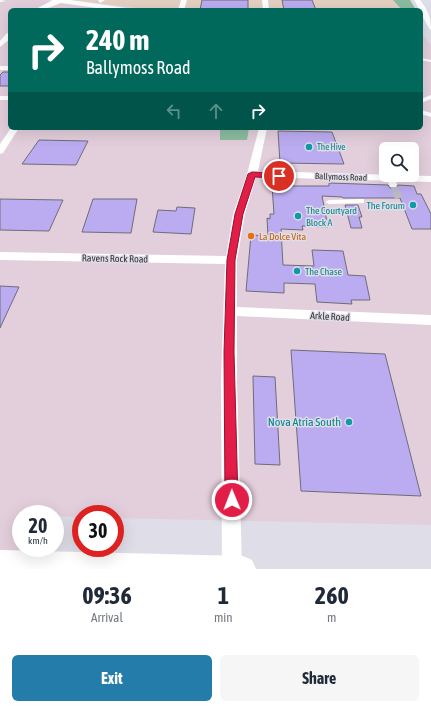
<!DOCTYPE html>
<html lang="en">
<head>
<meta charset="utf-8">
<style>
  :root { --surface:#fff; --page:#f6f6f7; --text:#1f2937; --muted:#747a83; --accent:#247cab }
  body { margin:0; font-family:"Asap Condensed",sans-serif; background:var(--page); color:var(--text); height:100vh; display:flex; flex-direction:column; font-size:15px; white-space:nowrap }
  * { box-sizing:border-box; margin:0 }
  p { font-size:13px; color:var(--muted) }
  .icon { flex:none; width:22px; height:22px; fill:none; stroke:currentColor; stroke-width:2; stroke-linecap:round; stroke-linejoin:round }
  .map { position:relative; height:569px; overflow:hidden }
  .drawer { display:flex; flex-direction:column; background:var(--surface); flex:1 }
  .drawer>* { flex:none }
  .top-card { position:absolute; left:8px; top:8px; width:415px; height:122px; border-radius:6px; box-shadow:0 4px 16px #0002; background:#00695c; color:#fff; overflow:hidden }
  .fabs { position:absolute; left:379px; top:142px; display:grid; gap:8px }
  .fabs a { display:grid; place-items:center; width:40px; height:40px; border-radius:6px; background:var(--surface); box-shadow:0 4px 16px #0002; font-size:20px }
  .speed { position:absolute; left:12px; top:505px; display:flex; gap:8px; font-size:20px; font-weight:700; text-align:center }
  .speed>* { display:grid; place-content:center; width:52px; height:52px; border-radius:50%; background:var(--surface); box-shadow:0 4px 16px #0002; line-height:1 }
  .speed small { font-size:10px; font-weight:400 }
  .speed .limit { border:6px solid #d22; background:#fff; color:#111 }
  .pin { position:absolute; display:grid; place-items:center; width:34px; height:34px; color:#fff; margin:-17px; border:2px solid #fff; border-radius:50%; box-shadow:0 1px 4px #0007 }
  .me { position:absolute; width:44px; margin:-22px; rotate:359deg; stroke-linejoin:round; filter:drop-shadow(0 0 3px #0008) }
  .turn { display:flex; align-items:center; gap:14px; height:84px; padding:0 12px; font-size:18px }
  .turn .icon { width:52px; height:52px; stroke-width:2.5 }
  .turn b { display:block; font-size:28px; line-height:34px }
  .lanes { display:flex; align-items:center; height:38px; padding:0 12px; background:#0003; justify-content:center; gap:20px; direction:ltr }
  .lanes .off { opacity:.35 }
  .eta { display:flex; justify-content:space-evenly; align-items:center; height:68px; text-align:center }
  .eta b { font-size:24px; font-weight:700; line-height:28px }
  .button { display:flex; gap:8px; margin-top:auto; padding:8px 12px }
  .button a { flex:1; height:46px; border-radius:6px; background:var(--accent); color:#fff; font-size:16px; font-weight:700; line-height:46px; text-align:center }
  .button a+a { background:var(--page); color:var(--text) }
  .map>svg:first-child { display:block }
  .commercial { fill:#e3cedc; fill-rule:evenodd }
  .industrial { fill:#e5d0c2 }
  .green { fill:#8bbca0 }
  .building { fill:#bbacf1; stroke:#6e6d76 }
  .lines { fill:none; stroke-linecap:round; stroke-linejoin:round }
  .pedestrian-tunnel-far1 { stroke:#bdbbc4; stroke-width:6; stroke-dasharray:6 3; stroke-linecap:butt }
  .pedestrian-tunnel { stroke:#bdbbc4; stroke-width:8; stroke-dasharray:8 4; stroke-linecap:butt }
  .pedestrian { fill:#fff; fill-rule:evenodd }
  .minor { fill:#fff; fill-rule:evenodd }
  .tertiary { fill:#fff; fill-rule:evenodd }
  .route { fill:#e11d48; stroke:#92132f }
  .culture-dot { fill:#0f9aa8; stroke:#dfdde7; stroke-width:1.5 }
  .food-dot { fill:#e8710a; stroke:#dfdde7; stroke-width:1.5 }
  .labels { text-anchor:middle; stroke-width:3; stroke-linejoin:round; paint-order:stroke }
  .far-culture-label { font-size:9px; fill:#0d838f; stroke:#dfdde7; text-anchor:start }
  .far-street-label { font-size:9px; fill:#343337; stroke:#dfdde7 }
  .culture-label { font-size:10px; fill:#0d838f; stroke:#dfdde7; text-anchor:start }
  .food-label { font-size:10px; fill:#c56008; stroke:#dfdde7; text-anchor:start }
  .street-label { font-size:10px; fill:#343337; stroke:#dfdde7 }
  .near-culture-label { font-size:12px; fill:#0d838f; stroke:#dfdde7; text-anchor:end }
</style>
</head>
<body>
<div class="map">
<svg width="431" height="569" viewBox="0 0 431 569">
  <rect width="100%" height="100%" fill="#dfdde7"/>
  <!-- commercial -->
  <path class="commercial" d="M 0,0 L 44,0 L 108,10 L 10,10 L 10,128 L 421,128 L 421,35 L 424,36 L 431,45 L 431,525 L 115,518 L 115,514 L 81,514 L 81,517 L 59,516 L 55,531 L 55,514 L 21,514 L 21,548 L 51,548 L 46,569 L 0,569 ZM 386,149 L 412,149 L 412,175 L 386,175 Z"/>
  <!-- industrial -->
  <path class="industrial" d="M 73,0 L 393,0 L 402,10 L 153,10 Z"/>
  <!-- green -->
  <g class="green">
    <path d="M 393,0 L 410,0 L 416,10 L 402,10 Z"/>
    <path d="M 214,128 L 249,128 L 247,140 L 220,140 L 220,129 Z"/>
  </g>
  <!-- building -->
  <g class="building">
    <path d="M 202,0 L 248,0 L 248,10 L 200,10 Z"/>
    <path d="M 282,0 L 312,0 L 316,10 L 284,10 Z"/>
    <path d="M 3,72 L 10,72 L 10,86 L 0,86 L 0,75 Z"/>
    <path d="M 278,131 L 332,132 L 344,164 L 280,163 Z"/>
    <path d="M 39,140 L 88,141 L 76,165 L 22,164 Z"/>
    <path d="M 329,183 L 388,185 L 390,188 L 396,188 L 398,185 L 414,186 L 417,194 L 421,194 L 431,214 L 431,229 L 412,229 L 400,198 L 343,198 L 342,197 L 322,196 L 328,227 L 302,226 L 303,230 L 281,229 L 283,265 L 314,266 L 312,250 L 343,251 L 348,275 L 365,276 L 370,300 L 351,300 L 352,304 L 317,302 L 315,284 L 284,283 L 284,293 L 246,291 L 251,235 L 268,236 L 267,218 L 270,219 L 270,214 L 274,214 L 272,186 L 329,186 Z"/>
    <path d="M 0,199 L 63,200 L 49,231 L 0,230 Z"/>
    <path d="M 93,199 L 137,199 L 131,233 L 82,232 Z"/>
    <path d="M 345,205 L 358,205 L 362,217 L 359,217 L 362,228 L 351,228 Z"/>
    <path d="M 177,207 L 195,208 L 191,234 L 153,232 L 158,210 L 176,211 Z"/>
    <path d="M 0,286 L 19,287 L 0,328 Z"/>
    <path d="M 291,350 L 385,354 L 421,496 L 301,491 Z"/>
    <path d="M 253,376 L 275,377 L 280,465 L 255,464 Z"/>
  </g>
  <g class="lines">
    <!-- pedestrian-tunnel-far1 -->
    <path class="pedestrian-tunnel-far1" d="M 393,185 L 396,192"/>
    <!-- pedestrian-tunnel -->
    <path class="pedestrian-tunnel" d="M 396,191 L 399,198"/>
    <!-- pedestrian -->
    <g class="pedestrian">
      <path d="M 0,0 L 6,1 L 0,2 Z"/>
      <path d="M 421,58 L 431,60 L 431,62 L 421,60 Z"/>
      <path d="M 431,95 L 431,99 L 421,103 L 421,99 Z"/>
      <path d="M 421,110 L 431,113 L 431,117 L 421,114 Z"/>
      <path d="M 391,177 L 395,179 L 397,185 L 396,187 L 390,187 L 387,179 Z"/>
      <path d="M 361,199 L 364,199 L 364,203 L 329,204 L 325,202 L 329,200 Z"/>
    </g>
    <!-- minor -->
    <g class="minor">
      <path d="M 98,0 L 105,0 L 100,3 Z"/>
      <path d="M 181,0 L 187,0 L 184,10 L 178,10 Z"/>
      <path d="M 262,0 L 268,0 L 269,10 L 263,10 Z"/>
      <rect x="0" y="66" width="10" height="4"/>
      <rect x="0" y="96" width="10" height="4"/>
      <path d="M 11,128 L 19,128 L 3,153 L 0,154 L 0,144 Z"/>
      <path d="M 259,128 L 267,128 L 258,171 L 431,176 L 431,182 L 256,177 L 245,214 L 237,260 L 237,307 L 431,315 L 431,325 L 237,316 L 237,381 L 242,569 L 222,569 L 221,381 L 225,264 L 0,260 L 0,252 L 226,256 L 233,214 L 247,174 Z"/>
    </g>
    <!-- tertiary -->
    <g class="tertiary">
      <path d="M 53,0 L 70,0 L 126,8 L 129,10 L 112,10 L 61,3 L 43,10 L 34,10 Z"/>
      <path d="M 414,0 L 420,0 C 428,10 431,17 431,30 C 428,29 418,6 414,0 Z"/>
      <path d="M 7,33 L 10,33 L 10,39 L 0,47 L 0,41 Z"/>
      <path d="M 0,550 L 243,556 L 252,560 L 256,569 L 0,569 Z"/>
    </g>
  </g>
  <!-- route -->
  <path class="route" d="M 252,172 L 279,173 L 282,176 L 279,178 L 255,177 L 243,214 L 235,260 L 234,352 L 238,500 L 236,504 L 232,506 L 227,504 L 225,500 L 224,352 L 227,260 L 235,214 L 248,174 Z"/>
  <!-- markers -->
  <g class="culture-dot">
    <circle cx="309" cy="147" r="4"/>
    <circle cx="413" cy="205" r="4"/>
    <circle cx="298" cy="216" r="4"/>
    <circle cx="297" cy="271" r="4"/>
    <circle cx="349" cy="422" r="4"/>
  </g>
  <circle class="food-dot" cx="251" cy="236" r="4"/>
  <g class="labels">
    <!-- far-culture labels -->
    <g class="far-culture-label">
      <text x="317" y="150">The Hive</text>
    </g>
    <!-- far-street labels -->
    <g class="far-street-label">
      <text transform="translate(341 177) rotate(2)" y="3">Ballymoss Road</text>
    </g>
    <!-- culture labels -->
    <g class="culture-label">
      <text x="405" y="209" text-anchor="end">The Forum</text>
      <text x="306" y="214">The Courtyard<tspan x="306" dy="12">Block A</tspan></text>
      <text x="305" y="275">The Chase</text>
    </g>
    <!-- food labels -->
    <g class="food-label">
      <text x="259" y="240">La Dolce Vita</text>
    </g>
    <!-- street labels -->
    <g class="street-label">
      <text transform="translate(115 258) rotate(1)" y="4">Ravens Rock Road</text>
      <text transform="translate(330 316) rotate(3)" y="4">Arkle Road</text>
    </g>
    <!-- near-culture labels -->
    <g class="near-culture-label">
      <text x="341" y="426">Nova Atria South</text>
    </g>
  </g>
</svg>
<div class="fabs">
<a><svg class="icon" aria-label="search" viewBox="0 0 24 24"><circle cx="10" cy="10" r="6"/><path d="M15 15l6 6"/></svg></a>
</div>
<div class="speed"><div>20<small>km/h</small></div><div class="limit">30</div></div>
<div class="pin" style="left:279px;top:176px;background:#d93025"><svg class="icon" aria-label="arrive" viewBox="0 0 24 24"><path d="M6 21V4h12l-3 4 3 4H6"/></svg></div>
<svg class="me" style="left:232px;top:500px" viewBox="-20 -20 40 40"><circle r="17" fill="#e11d48" stroke="#fff" stroke-width="3"/><path d="M0-11L8 9 0 5-8 9z" fill="#fff"/></svg>
<div class="top-card">
<div class="turn"><svg class="icon" aria-label="right" viewBox="0 0 24 24"><path d="M7 20v-9h11M14 6l5 5-5 5"/></svg><div><b>240 m</b>Ballymoss Road</div></div>
<div class="lanes"><svg class="icon off" aria-label="left" viewBox="0 0 24 24"><path d="M17 20v-9H6M10 6l-5 5 5 5"/></svg><svg class="icon off" aria-label="ahead" viewBox="0 0 24 24"><path d="M12 20V5M6 11l6-6 6 6"/></svg><svg class="icon" aria-label="right" viewBox="0 0 24 24"><path d="M7 20v-9h11M14 6l5 5-5 5"/></svg></div>
</div>
</div>
<section class="drawer">
<div class="eta">
<div><b>09:36</b><p>Arrival</p></div>
<div><b>1</b><p>min</p></div>
<div><b>260</b><p>m</p></div>
</div>
<div class="button"><a>Exit</a><a>Share</a></div>
</section>
</body>
</html>
